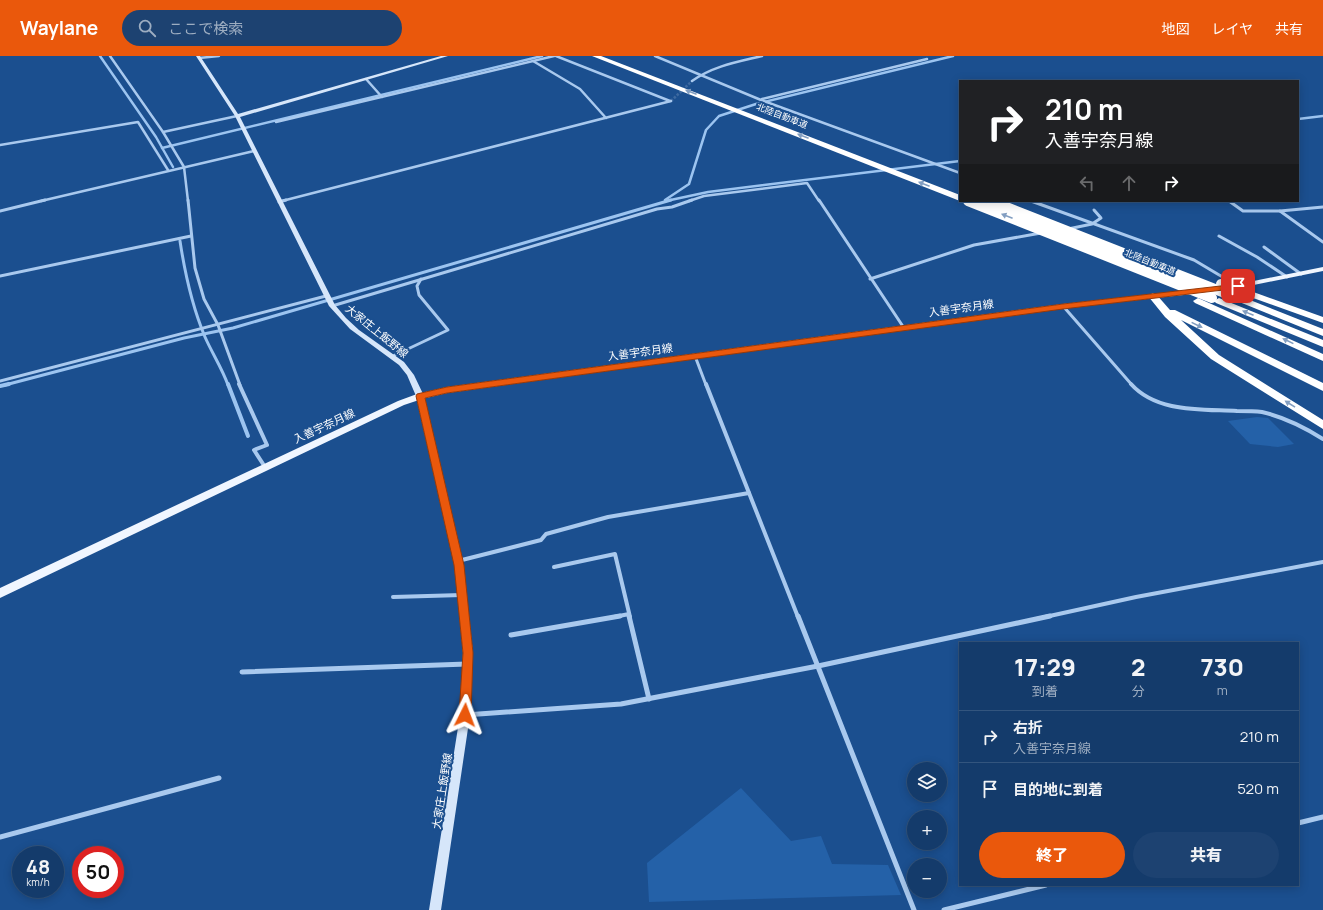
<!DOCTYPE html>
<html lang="ja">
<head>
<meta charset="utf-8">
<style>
  :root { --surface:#143b6b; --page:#1d4271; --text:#f1f3f6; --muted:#9dadc1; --line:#33557e; --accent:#ea580c }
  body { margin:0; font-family:Manrope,"Noto Sans JP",sans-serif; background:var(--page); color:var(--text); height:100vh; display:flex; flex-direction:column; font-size:15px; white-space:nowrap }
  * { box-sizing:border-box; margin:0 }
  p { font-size:13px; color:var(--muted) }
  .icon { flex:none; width:22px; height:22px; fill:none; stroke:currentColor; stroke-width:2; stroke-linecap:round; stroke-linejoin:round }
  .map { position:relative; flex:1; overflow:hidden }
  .side { position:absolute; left:959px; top:586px; width:340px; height:244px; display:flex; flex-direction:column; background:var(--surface); border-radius:0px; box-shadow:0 2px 10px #0003,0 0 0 1px var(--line) }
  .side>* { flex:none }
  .guide { position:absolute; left:959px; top:24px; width:340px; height:122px; border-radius:0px; box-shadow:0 2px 10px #0003,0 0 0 1px var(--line); background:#202124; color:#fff; overflow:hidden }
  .controls { position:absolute; left:907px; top:706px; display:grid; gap:8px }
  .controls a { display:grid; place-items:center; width:40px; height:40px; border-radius:50%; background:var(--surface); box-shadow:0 2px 10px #0003,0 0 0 1px var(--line); font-size:20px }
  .speed { position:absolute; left:12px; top:790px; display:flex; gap:8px; font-size:20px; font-weight:700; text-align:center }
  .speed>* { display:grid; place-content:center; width:52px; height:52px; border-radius:50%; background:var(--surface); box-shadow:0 2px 10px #0003,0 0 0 1px var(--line); line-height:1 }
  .speed small { font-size:10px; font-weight:400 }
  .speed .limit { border:6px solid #d22; background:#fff; color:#111 }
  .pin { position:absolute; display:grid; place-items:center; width:34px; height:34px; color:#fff; margin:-17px; border-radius:8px; box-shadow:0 2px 6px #0006 }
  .me { position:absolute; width:44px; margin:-22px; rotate:3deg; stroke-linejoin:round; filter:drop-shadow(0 0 3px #0008) }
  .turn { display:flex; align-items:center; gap:14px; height:84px; padding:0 20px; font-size:18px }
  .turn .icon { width:52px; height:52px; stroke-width:2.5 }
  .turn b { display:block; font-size:28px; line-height:34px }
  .lanes { display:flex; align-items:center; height:38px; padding:0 20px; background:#0003; justify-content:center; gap:20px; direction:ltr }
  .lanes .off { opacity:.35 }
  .eta { display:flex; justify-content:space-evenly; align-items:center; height:68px; text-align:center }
  .eta b { font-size:24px; font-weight:800; line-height:28px }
  .button { display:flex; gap:8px; margin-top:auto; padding:8px 20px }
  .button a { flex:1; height:46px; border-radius:24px; background:var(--accent); color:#fff; font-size:16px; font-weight:800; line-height:46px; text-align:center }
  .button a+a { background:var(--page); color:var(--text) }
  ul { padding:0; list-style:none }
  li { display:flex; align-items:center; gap:12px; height:52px; padding:0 20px; border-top:1px solid var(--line) }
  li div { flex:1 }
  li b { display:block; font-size:15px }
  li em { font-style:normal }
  header { display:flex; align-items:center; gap:24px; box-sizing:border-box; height:56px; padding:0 20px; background:var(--accent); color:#fff }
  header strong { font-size:19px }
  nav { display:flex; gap:22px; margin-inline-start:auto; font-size:14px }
  .search { width:280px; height:36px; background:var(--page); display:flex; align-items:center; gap:10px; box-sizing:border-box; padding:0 14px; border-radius:22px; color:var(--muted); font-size:15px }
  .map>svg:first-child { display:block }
  .green { fill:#2461a8 }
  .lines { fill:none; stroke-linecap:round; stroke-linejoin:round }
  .stream-far2 { stroke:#9cc4f0; stroke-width:2.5 }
  .stream-far1 { stroke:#9cc4f0; stroke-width:3 }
  .stream { stroke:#9cc4f0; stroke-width:4 }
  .street-tunnel { stroke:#3d69a0; stroke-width:2.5; stroke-dasharray:2.5 1.5; stroke-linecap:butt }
  .street-far3 { stroke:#a9c9ee; stroke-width:2.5 }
  .street-far2 { stroke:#a9c9ee; stroke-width:3 }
  .street-far1 { stroke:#a9c9ee; stroke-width:4 }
  .street { stroke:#a9c9ee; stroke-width:5 }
  .secondary { fill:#d6e6fa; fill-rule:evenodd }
  .primary { fill:#f0f6ff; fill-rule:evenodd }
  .highway { fill:#fff; fill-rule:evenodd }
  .highway-bridge { stroke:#fff; stroke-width:10 }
  .oneway { fill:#829ec1 }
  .route { fill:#ea580c; stroke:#983908 }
  .labels { text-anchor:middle; stroke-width:4; stroke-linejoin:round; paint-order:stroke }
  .far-street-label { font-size:9px; fill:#fff; stroke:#1b4f8f }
  .street-label { font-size:11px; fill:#fff; stroke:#1b4f8f }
</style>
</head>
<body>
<header>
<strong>Waylane</strong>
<div class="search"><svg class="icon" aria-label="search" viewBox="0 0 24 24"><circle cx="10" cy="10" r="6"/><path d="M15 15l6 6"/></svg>ここで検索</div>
<nav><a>地図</a><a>レイヤ</a><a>共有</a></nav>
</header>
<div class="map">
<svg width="1323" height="854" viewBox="0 0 1323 854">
  <rect width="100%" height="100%" fill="#1b4f8f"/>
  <!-- green -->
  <g class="green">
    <path d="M 1257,361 L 1268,362 L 1294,388 L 1278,391 L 1250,388 L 1228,365 Z"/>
    <path d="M 741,732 L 791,785 L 821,780 L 832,808 L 888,809 L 901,839 L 649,846 L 647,807 Z"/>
  </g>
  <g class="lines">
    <!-- stream-far2 -->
    <g class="stream-far2">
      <path d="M 100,0 L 156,81 L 173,111"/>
      <path d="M 1298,63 L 1323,60"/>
      <path d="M 162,92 L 542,0"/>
      <path d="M 665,144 L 689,128 L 706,74 L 719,60 L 756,48 L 953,0"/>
      <path d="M 666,145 L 708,136 L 960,105"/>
    </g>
    <!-- stream-far1 -->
    <g class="stream-far1">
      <path d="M 180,185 C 185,218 192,250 205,281 C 212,297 222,312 228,329"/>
      <path d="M 5,329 L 184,282 L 233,272 L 671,144"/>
    </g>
    <!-- stream -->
    <g class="stream">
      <path d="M 228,328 L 248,380"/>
      <path d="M 0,330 L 9,328"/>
    </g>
    <!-- street-tunnel -->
    <path class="street-tunnel" d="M 671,45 L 692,25"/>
    <!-- street-far3 -->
    <g class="street-far3">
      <path d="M 110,0 L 163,76"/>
      <path d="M 556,0 L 670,45"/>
      <path d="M 655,0 L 761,44 L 960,117"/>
      <path d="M 199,2 L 219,0"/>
      <path d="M 533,5 L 580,33 L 606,62"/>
      <path d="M 366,23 L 382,41"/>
      <path d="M 692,25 C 713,10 737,6 762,0"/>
      <path d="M 762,43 L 927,3"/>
      <path d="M 276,66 L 554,0"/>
      <path d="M 0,89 L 138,66 L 168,114"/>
      <path d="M 41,145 L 254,95"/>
      <path d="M 188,145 L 184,111 L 163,76 L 237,60"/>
      <path d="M 282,145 L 671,45"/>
      <path d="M 689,145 L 704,140 L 807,127 L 819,145"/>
    </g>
    <!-- street-far2 -->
    <g class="street-far2">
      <path d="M 188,144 L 195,212 L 204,243 L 218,269 L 240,329"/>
      <path d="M 819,144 L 904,272"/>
      <path d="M 1031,145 L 1194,204 L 1236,229"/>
      <path d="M 1229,145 L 1243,155 L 1280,155"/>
      <path d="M 279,146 L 286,144"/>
      <path d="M 1323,151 L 1280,155 L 1323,186"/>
      <path d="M 0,155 L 45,144"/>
      <path d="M 1068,173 L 1092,168 L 1101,162 L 1094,154"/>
      <path d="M 1219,180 L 1257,201 L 1287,221"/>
      <path d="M 1264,191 L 1301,218"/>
      <path d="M 0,220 L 191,180"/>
      <path d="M 870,223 L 974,189 L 1041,177"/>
      <path d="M 332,250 L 657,153 L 672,151 L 692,144"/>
      <path d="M 1063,250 L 1132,329"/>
      <path d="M 393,300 L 448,274 L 419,239 L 417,230 L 421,223"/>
      <path d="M 695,300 L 706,329"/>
      <path d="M 0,325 L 326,240"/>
    </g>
    <!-- street-far1 -->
    <g class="street-far1">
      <path d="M 239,328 L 267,389 L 254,394 L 265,411"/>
      <path d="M 706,328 L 798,561"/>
      <path d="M 1131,328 C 1157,357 1202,353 1237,355 C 1245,355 1254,355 1262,356 C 1284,361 1304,371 1323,383"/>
      <path d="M 458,505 L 541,484 L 546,478 L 608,461 L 749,437"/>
      <path d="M 554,511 L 615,498 L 630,561"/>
      <path d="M 393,541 L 462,539"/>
      <path d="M 614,561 L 629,558"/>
      <path d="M 1045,561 L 1136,541 L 1323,506"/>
    </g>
    <!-- street -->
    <g class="street">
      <path d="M 629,560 L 649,643"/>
      <path d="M 798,560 L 914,854"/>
      <path d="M 511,579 L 620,560"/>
      <path d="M 242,616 L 467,608"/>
      <path d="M 465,659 L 621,648 L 818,610 L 1050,560"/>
      <path d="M 1298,767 L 1323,761"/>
      <path d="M 0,781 L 219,722"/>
      <path d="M 944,854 L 1046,829"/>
    </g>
    <!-- secondary -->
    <path class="secondary" d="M 196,0 L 200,0 L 238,58 L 441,0 L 448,0 L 240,61 L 335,249 L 346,262 L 359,274 L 404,306 L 414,319 L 424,340 L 463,509 L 473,597 L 470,659 L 441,854 L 429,854 L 460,659 L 463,597 L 455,509 L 416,340 L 407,319 L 399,309 L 350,273 L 329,250 L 235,60 Z"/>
    <!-- primary -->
    <g class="primary">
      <path d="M 1323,211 L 1323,215 L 1229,234 L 1225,232 L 1229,230 Z"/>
      <path d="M 1199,233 L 1202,233 L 1202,237 L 1063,252 L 447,337 L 422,343 L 404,349 L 0,542 L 0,532 L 398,345 L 417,338 L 447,331 L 1063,248 Z"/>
    </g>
    <!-- highway -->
    <g class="highway">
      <path d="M 592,0 L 601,0 L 960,139 L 960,145 Z"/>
      <path d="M 1245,233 L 1323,261 L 1323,267 L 1242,238 L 1240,236 L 1242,234 Z"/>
      <path d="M 1230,236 L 1323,273 L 1323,280 L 1227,241 L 1225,239 Z"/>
      <path d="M 1153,237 L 1156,238 L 1170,254 L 1175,254 L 1323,327 L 1323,335 L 1181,264 L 1219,299 L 1323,364 L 1323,373 L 1211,303 L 1165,261 L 1148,240 Z"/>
      <path d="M 1198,242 L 1323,298 L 1323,305 L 1195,247 L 1193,245 Z"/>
      <path d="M 1219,242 L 1323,284 L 1323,291 L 1216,247 L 1214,245 Z"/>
    </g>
    <!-- highway-bridge -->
    <g class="highway-bridge">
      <path d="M 968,145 L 1212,242"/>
      <path d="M 991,145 L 1230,239"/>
      <path d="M 1221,228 L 1245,236"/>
    </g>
  </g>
  <!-- one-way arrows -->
  <defs><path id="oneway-solid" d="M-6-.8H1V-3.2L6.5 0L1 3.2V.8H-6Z"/></defs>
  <g class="oneway">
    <use href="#oneway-solid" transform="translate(691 36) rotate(-159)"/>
    <use href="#oneway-solid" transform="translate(803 80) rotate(-159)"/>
    <use href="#oneway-solid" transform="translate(924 128) rotate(-159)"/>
    <use href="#oneway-solid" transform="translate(1007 160) rotate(-159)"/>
    <use href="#oneway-solid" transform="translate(1248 257) rotate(-158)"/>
    <use href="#oneway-solid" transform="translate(1197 269) rotate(26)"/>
    <use href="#oneway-solid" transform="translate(1288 285) rotate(-154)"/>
    <use href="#oneway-solid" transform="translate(1290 348) rotate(-148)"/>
  </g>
  <!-- route -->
  <path class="route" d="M 1238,228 L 1242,230 L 1240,232 L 1063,253 L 447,337 L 425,342 L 464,509 L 473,597 L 471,659 L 469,663 L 465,665 L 461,663 L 459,659 L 463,597 L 454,509 L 416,340 L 417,338 L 447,331 L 1063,248 Z"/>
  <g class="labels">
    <!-- far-street labels -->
    <g class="far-street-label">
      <text transform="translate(782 60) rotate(21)" y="3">北陸自動車道</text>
      <text transform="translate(1150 206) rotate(22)" y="3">北陸自動車道</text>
    </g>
    <!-- street labels -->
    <g class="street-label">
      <text transform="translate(961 252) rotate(-8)" y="4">入善宇奈月線</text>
      <text transform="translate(377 275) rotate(39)" y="4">大家庄上飯野線</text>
      <text transform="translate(640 296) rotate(-8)" y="4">入善宇奈月線</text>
      <text transform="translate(324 370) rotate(-25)" y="4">入善宇奈月線</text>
      <text transform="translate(442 735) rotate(-81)" y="4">大家庄上飯野線</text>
    </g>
  </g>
</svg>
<div class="controls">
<a><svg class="icon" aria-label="layers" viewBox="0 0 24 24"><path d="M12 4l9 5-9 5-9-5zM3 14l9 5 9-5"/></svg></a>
<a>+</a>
<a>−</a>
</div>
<div class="speed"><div>48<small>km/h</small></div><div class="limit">50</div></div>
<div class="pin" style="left:1238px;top:230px;background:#d93025"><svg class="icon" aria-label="arrive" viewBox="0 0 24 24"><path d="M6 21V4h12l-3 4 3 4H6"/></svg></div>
<svg class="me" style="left:465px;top:659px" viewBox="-20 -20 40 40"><path d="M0-17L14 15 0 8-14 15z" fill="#ea580c" stroke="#fff" stroke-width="4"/></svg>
<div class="guide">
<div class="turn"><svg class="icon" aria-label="right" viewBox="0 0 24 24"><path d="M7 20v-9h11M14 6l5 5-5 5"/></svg><div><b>210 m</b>入善宇奈月線</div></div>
<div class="lanes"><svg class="icon off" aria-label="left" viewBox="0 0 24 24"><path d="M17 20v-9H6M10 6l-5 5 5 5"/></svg><svg class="icon off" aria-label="ahead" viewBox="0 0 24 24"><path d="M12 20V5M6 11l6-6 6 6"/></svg><svg class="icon" aria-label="right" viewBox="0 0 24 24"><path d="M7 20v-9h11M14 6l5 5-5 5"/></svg></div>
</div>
<section class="side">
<div class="eta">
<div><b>17:29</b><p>到着</p></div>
<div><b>2</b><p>分</p></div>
<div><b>730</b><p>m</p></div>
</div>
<ul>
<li><svg class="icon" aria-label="right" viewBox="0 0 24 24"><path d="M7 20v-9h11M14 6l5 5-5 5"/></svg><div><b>右折</b><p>入善宇奈月線</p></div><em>210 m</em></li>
<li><svg class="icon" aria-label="arrive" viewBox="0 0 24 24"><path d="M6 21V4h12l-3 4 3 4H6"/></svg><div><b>目的地に到着</b></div><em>520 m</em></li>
</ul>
<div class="button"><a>終了</a><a>共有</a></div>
</section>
</div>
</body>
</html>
